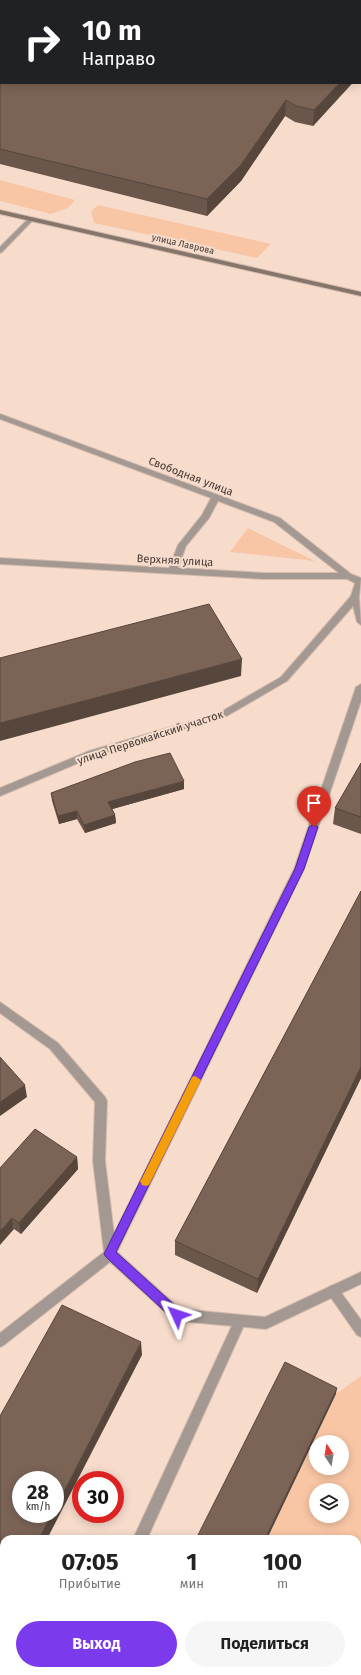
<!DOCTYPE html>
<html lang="ru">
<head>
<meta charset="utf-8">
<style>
  :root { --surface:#fff; --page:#f6f6f6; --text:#222; --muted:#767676; --accent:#7c3aed }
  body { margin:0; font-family:"Fira Sans",sans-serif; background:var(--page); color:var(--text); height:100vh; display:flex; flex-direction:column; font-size:15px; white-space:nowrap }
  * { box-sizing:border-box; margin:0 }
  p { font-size:13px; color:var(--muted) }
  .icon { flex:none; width:22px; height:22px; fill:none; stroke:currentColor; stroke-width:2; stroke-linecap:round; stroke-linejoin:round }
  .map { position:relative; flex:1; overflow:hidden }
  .side { position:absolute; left:0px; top:1535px; width:361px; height:140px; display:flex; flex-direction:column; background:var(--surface); border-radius:12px 12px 0 0; box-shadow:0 2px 10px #0003 }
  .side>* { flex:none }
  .guide { position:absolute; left:0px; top:0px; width:361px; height:84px; box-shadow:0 2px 10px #0003; background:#202124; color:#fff; overflow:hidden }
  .needle { width:26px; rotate:348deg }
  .controls { position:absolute; left:309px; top:1435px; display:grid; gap:8px }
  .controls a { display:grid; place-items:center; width:40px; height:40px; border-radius:50%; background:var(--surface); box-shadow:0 2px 10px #0003; font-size:20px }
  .speed { position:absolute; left:12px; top:1471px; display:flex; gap:8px; font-size:20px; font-weight:700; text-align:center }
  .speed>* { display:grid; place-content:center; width:52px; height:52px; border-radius:50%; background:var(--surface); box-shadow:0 2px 10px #0003; line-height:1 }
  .speed small { font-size:10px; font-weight:400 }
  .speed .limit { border:6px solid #d22; background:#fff; color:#111 }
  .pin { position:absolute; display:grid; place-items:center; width:34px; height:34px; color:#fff; margin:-41px -17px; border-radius:50% 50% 50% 0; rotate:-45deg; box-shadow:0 0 4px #0007 }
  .pin .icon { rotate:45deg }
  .me { position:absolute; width:44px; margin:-22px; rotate:312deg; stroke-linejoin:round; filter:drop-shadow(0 0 3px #0008) }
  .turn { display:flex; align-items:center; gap:14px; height:84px; padding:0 16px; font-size:18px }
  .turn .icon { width:52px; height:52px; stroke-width:2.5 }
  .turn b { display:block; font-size:28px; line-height:34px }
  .eta { display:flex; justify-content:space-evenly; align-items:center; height:68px; text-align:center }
  .eta b { font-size:24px; font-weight:700; line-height:28px }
  .cta { display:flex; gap:8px; margin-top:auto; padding:8px 16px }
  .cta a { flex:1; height:46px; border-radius:24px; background:var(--accent); color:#fff; font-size:16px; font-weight:700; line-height:46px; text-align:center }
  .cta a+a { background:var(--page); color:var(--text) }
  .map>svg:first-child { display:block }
  .green { fill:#f9c6a5; fill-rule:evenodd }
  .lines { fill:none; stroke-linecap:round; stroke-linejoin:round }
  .lane-casing { stroke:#d3bbad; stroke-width:2 }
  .street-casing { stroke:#d3bbad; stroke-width:2 }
  .secondary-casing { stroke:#d3bbad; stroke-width:2 }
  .lane { fill:#a49892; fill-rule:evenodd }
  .street { fill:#a49892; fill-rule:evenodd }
  .secondary { fill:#85756b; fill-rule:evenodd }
  .wall { fill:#6a564a }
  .shaded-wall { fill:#56463c }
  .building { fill:#7b6456; stroke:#56463c }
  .route { fill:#7c3aed; stroke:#51269a }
  .slow { fill:#f59e0b }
  .labels { text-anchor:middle; stroke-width:4; stroke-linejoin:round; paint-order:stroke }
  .far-street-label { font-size:9px; fill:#433832; stroke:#f7dccc }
  .street-label { font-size:11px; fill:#433832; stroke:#f7dccc }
</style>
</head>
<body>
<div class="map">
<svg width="361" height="1675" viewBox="0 0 361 1675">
  <rect width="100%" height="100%" fill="#f7dccc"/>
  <!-- green -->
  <g class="green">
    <path d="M 0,180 L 75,200 L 68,208 L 51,214 L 0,201 Z"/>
    <path d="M 98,205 L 271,244 L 257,258 L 94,223 L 91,211 Z"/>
    <path d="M 248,528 L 315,561 L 230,552 Z"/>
    <path d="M 361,1376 L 361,1675 L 204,1675 L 205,1671 L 357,1671 L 357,1539 L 267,1539 L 336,1394 ZM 316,1442 L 342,1442 L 342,1468 L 316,1468 ZM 316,1490 L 342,1490 L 342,1516 L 316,1516 Z"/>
  </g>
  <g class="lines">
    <!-- lane casing -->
    <g class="lane-casing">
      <g id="lane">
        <path d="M 333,1285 L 337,1287 L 361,1320 L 361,1337 L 357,1335 L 329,1295 L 327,1291 L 329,1287 Z"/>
        <path d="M 240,1315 L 244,1317 L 246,1321 L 147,1539 L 133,1539 L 236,1317 Z"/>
        <path d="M 72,1671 L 86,1671 L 85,1675 L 71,1675 Z"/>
      </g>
    </g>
    <!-- street casing -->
    <g class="street-casing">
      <g id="street">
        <path d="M 29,218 L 34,219 L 2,252 L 0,253 L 0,247 Z"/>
        <path d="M 0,414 L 280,518 L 351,574 L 361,578 L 359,597 L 361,625 L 357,622 L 353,606 L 287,681 L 225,717 L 95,756 L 0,796 L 0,788 L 89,751 L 219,713 L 281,677 L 351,596 L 355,583 L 347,579 L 264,579 L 0,564 L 0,558 L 169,568 L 178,545 L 202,515 L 211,498 L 0,419 ZM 218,501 L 274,522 L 339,573 L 264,573 L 178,568 L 186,546 L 209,518 Z"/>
        <path d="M 361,684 L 361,701 L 304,869 L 117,1252 L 180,1309 L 265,1317 L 361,1272 L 361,1284 L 266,1329 L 177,1321 L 173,1319 L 110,1262 L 4,1345 L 0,1347 L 0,1333 L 104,1252 L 93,1161 L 95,1102 L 50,1049 L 0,1013 L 0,1002 L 58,1043 L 105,1097 L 107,1101 L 105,1161 L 114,1234 L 294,869 L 356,687 Z"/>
      </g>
    </g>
    <!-- secondary casing -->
    <g class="secondary-casing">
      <path id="secondary" d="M 0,210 L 361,292 L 361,296 L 0,214 Z"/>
    </g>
    <!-- lane -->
    <use href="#lane" class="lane"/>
    <!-- street -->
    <use href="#street" class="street"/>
    <!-- secondary -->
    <use href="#secondary" class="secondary"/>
  </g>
  <!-- wall -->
  <g class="wall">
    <path d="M 0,0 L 361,0 L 361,74 L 313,126 L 295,122 L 285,116 L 241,181 L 207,216 L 0,164 Z"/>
    <path d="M 361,763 L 361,834 L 333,824 L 335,808 Z"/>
    <path d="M 184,789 L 112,809 L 115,815 L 116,823 L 85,833 L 77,819 L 59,824 L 52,801 L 51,793 Z"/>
    <path d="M 361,891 L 361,1078 L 257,1293 L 175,1255 L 175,1241 Z"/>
    <path d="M 77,1157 L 78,1169 L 21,1234 L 14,1229 L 0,1168 Z"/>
  </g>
  <!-- shaded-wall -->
  <g class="shaded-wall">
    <path d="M 361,60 L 361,74 L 360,75 L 360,61 Z"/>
    <path d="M 340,83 L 352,83 L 313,126 L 314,110 Z"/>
    <path d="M 286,100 L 285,116 L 241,181 L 207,216 L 207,199 Z"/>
    <path d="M 242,659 L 241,676 L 0,741 L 0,723 Z"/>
    <path d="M 184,781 L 184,789 L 109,810 L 108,802 Z"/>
    <path d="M 77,811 L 77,819 L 59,824 L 58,816 Z"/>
    <path d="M 115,815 L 116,823 L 85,833 L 84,825 Z"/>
    <path d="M 361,1067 L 361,1078 L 257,1293 L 258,1279 Z"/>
    <path d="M 25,1085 L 27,1097 L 0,1116 L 0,1102 Z"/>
    <path d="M 77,1157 L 78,1169 L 21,1234 L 19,1223 Z"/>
    <path d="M 12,1218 L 14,1229 L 0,1245 L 0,1231 Z"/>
    <path d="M 141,1342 L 142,1355 L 47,1539 L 39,1539 L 52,1514 L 55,1514 L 55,1509 Z"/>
    <path d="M 337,1388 L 336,1394 L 267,1539 L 265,1539 Z"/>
    <path d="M 4,1607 L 4,1622 L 0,1630 L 0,1615 Z"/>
  </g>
  <!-- building -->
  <g class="building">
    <path d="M 0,0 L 361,0 L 361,60 L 360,61 L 360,1 L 1,1 L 1,83 L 340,83 L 314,110 L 296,106 L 286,100 L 241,165 L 207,199 L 0,149 Z"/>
    <path d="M 209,604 L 242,659 L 0,723 L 0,658 Z"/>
    <path d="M 170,753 L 184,781 L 108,802 L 115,815 L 84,825 L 77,811 L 58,816 L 51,793 L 135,762 Z"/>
    <path d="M 361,763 L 361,817 L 335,808 Z"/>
    <path d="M 361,891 L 361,1067 L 258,1279 L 175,1241 Z"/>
    <path d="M 0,1057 L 25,1085 L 0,1102 Z"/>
    <path d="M 35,1129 L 77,1157 L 19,1223 L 12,1218 L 0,1231 L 0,1168 Z"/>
    <path d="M 62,1305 L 141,1342 L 55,1509 L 55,1480 L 21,1480 L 21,1514 L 52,1514 L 39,1539 L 4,1539 L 4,1607 L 0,1615 L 0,1416 Z"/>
    <path d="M 285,1362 L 337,1388 L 265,1539 L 196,1539 Z"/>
  </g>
  <!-- route -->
  <path class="route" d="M 314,824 L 318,827 L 304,869 L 116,1252 L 181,1311 L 183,1315 L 181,1319 L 177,1321 L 173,1319 L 106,1257 L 104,1254 L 295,869 L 309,827 Z"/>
  <!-- slow -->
  <path class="slow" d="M 195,1076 L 201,1080 L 149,1185 L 146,1186 L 142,1185 L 140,1181 L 142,1178 L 192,1077 Z"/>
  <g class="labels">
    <!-- far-street labels -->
    <g class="far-street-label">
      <text transform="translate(183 244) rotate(13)" y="3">улица Лаврова</text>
    </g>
    <!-- street labels -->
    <g class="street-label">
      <text transform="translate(191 476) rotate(21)" y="4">Свободная улица</text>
      <text transform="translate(175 560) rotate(3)" y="4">Верхняя улица</text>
      <text transform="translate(150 737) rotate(-18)" y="4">улица Первомайский участок</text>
    </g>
  </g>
</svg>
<div class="controls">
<a><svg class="needle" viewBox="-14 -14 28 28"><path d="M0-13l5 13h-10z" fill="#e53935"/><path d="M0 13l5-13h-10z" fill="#767676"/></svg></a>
<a><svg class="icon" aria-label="layers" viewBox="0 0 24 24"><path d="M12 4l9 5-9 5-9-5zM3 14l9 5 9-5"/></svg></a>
</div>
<div class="speed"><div>28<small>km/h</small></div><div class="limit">30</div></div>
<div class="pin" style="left:314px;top:827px;background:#d93025"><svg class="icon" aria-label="arrive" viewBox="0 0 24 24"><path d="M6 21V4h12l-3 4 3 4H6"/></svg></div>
<svg class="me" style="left:177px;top:1315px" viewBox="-20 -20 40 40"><path d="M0-17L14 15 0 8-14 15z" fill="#7c3aed" stroke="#fff" stroke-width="4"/></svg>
<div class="guide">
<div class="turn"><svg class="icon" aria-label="right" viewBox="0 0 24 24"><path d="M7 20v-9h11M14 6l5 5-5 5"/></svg><div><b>10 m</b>Направо</div></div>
</div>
<section class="side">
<div class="eta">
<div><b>07:05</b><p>Прибытие</p></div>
<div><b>1</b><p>мин</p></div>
<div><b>100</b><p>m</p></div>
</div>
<div class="cta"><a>Выход</a><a>Поделиться</a></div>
</section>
</div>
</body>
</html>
